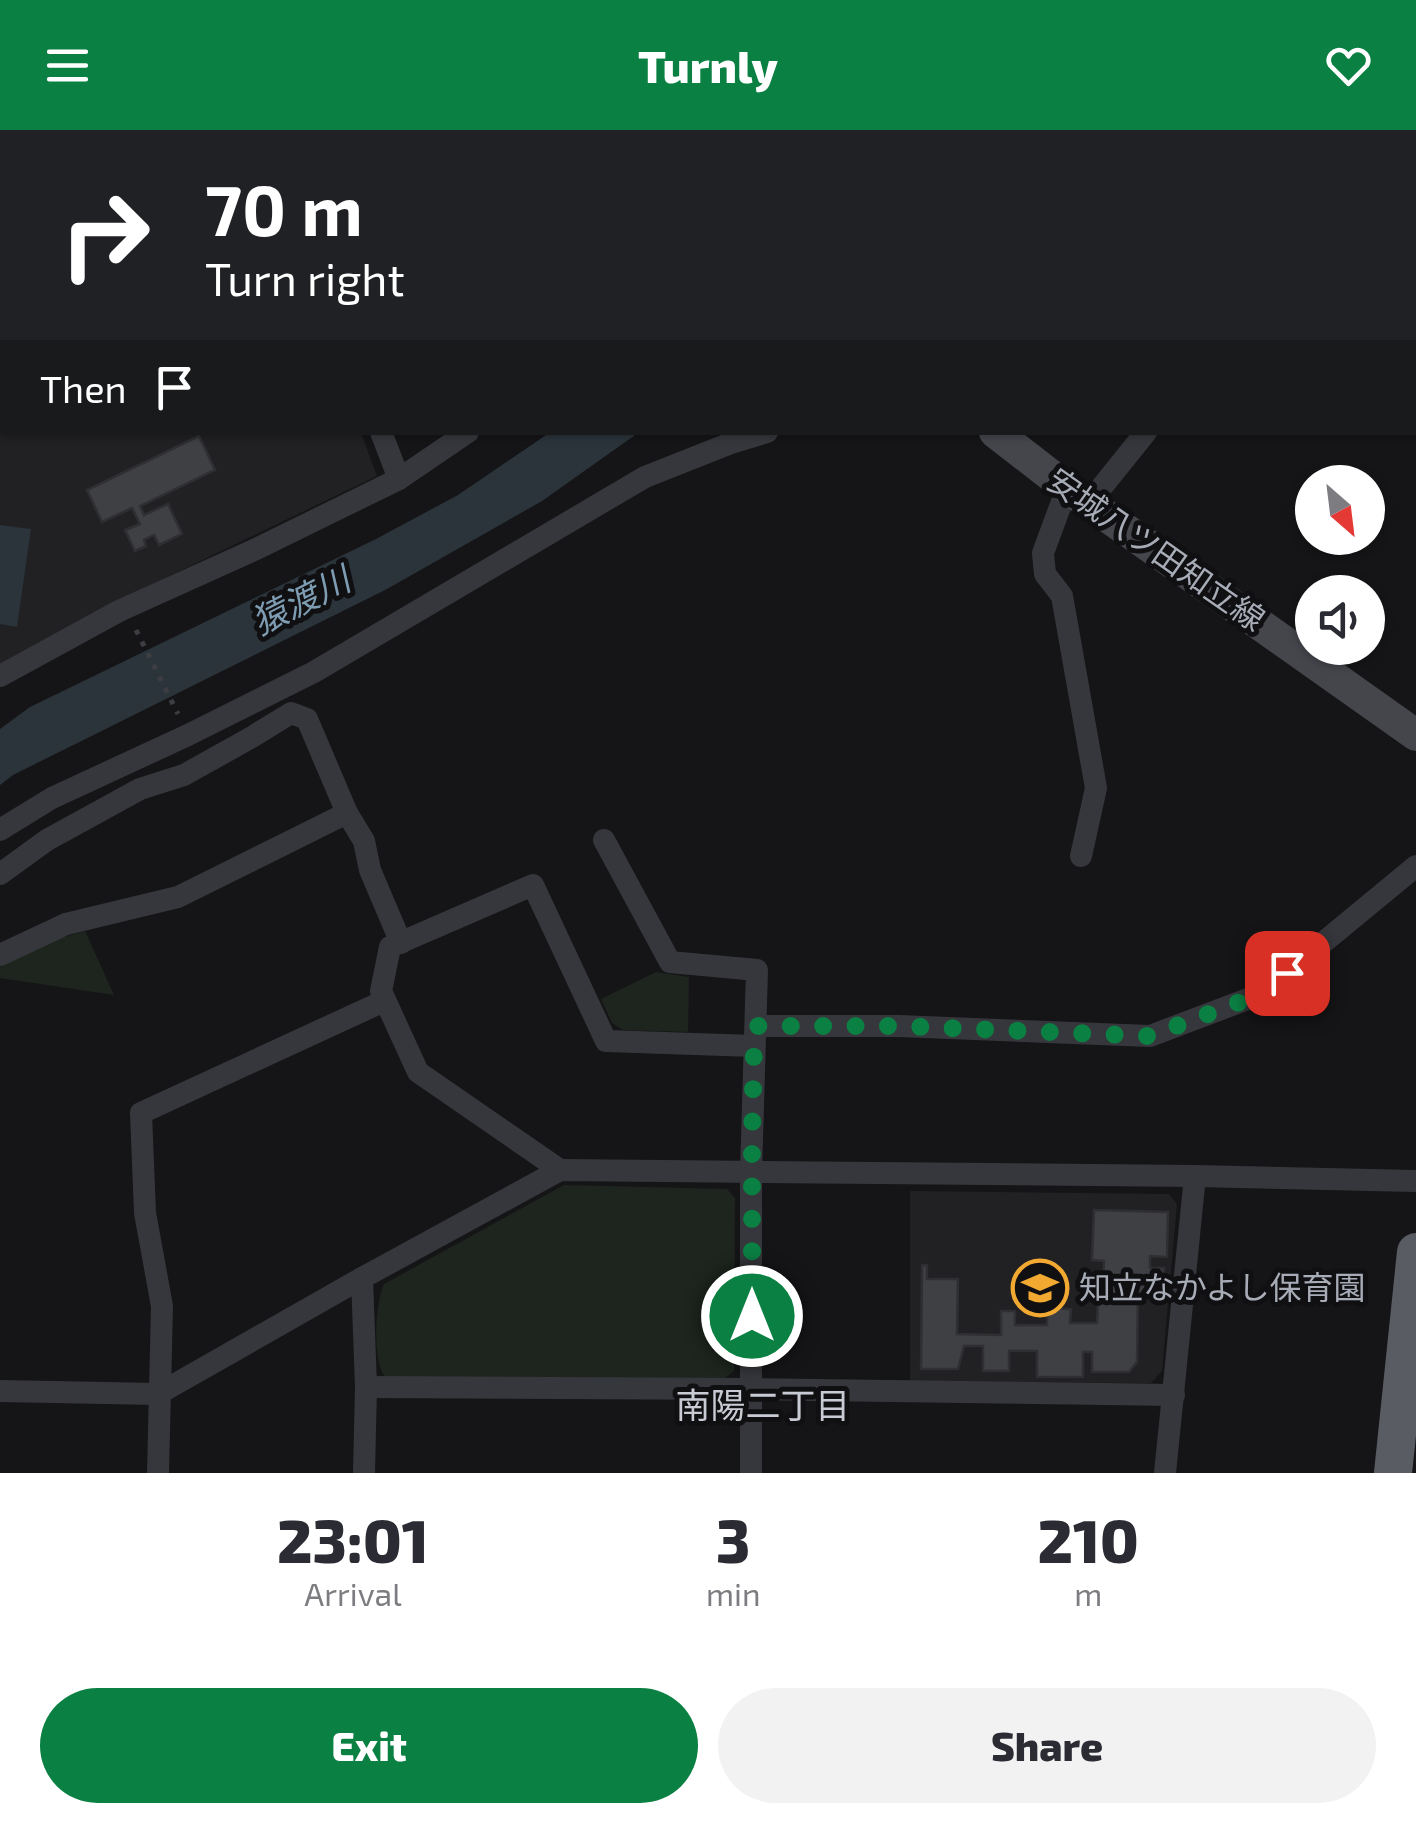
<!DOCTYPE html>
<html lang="en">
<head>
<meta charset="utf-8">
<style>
  :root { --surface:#fff; --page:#f2f2f3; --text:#2b2b33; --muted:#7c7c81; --accent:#0b8043 }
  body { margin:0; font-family:"Exo 2","Noto Sans JP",sans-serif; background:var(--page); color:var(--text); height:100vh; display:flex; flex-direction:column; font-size:38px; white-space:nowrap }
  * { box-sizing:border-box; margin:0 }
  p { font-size:32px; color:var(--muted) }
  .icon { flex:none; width:55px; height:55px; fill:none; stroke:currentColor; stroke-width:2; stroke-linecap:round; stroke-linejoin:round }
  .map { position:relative; height:1343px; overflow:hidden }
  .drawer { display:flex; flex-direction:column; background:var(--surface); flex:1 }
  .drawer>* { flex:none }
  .guide { position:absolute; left:0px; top:0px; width:1418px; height:305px; box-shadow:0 2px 8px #0004; background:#202124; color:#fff; overflow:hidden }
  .needle { width:65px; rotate:152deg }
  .fabs { position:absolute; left:1295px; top:335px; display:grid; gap:20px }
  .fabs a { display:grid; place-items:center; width:90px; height:90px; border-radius:50%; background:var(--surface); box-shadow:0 2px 8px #0004; font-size:50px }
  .pin { position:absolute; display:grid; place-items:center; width:85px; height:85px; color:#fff; margin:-42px; border-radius:20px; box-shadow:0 5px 15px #0006 }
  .me { position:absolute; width:110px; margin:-55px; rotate:0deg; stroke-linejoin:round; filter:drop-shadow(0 0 8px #0008) }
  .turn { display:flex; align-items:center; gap:35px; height:210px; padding:0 40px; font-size:45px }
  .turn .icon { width:130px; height:130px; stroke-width:2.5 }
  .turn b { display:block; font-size:70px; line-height:85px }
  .then { display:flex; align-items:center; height:95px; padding:0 40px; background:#0003; gap:20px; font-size:38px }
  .eta { display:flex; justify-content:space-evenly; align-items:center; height:170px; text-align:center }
  .eta b { font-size:60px; font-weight:800; line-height:70px }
  .action { display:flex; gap:20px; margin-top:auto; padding:20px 40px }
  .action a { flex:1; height:115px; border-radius:60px; background:var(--accent); color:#fff; font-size:40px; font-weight:800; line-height:115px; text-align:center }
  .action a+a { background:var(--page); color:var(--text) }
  header { display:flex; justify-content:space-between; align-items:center; height:130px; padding:0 40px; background:var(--accent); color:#fff; font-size:45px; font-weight:800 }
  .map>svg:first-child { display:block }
  .built { fill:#212124 }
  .green { fill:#1d251e }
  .water { fill:#2b343b }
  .building { fill:#3f4044; stroke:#2f2f33; stroke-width:2.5 }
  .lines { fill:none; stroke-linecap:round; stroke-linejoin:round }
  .path { stroke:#3c3e43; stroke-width:5; stroke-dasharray:5 8; stroke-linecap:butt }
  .minor { stroke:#36373c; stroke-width:22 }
  .secondary { stroke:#44464c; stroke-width:32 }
  .trunk { stroke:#5a5c64; stroke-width:38 }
  .route { stroke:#0b8043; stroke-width:18; stroke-dasharray:0 32.4 }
  .labels { text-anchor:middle; stroke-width:10; stroke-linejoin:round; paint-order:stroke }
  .street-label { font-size:32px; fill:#a7acb7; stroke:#101012 }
  .poi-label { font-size:32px; fill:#a7acb7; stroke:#101012; text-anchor:start }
  .water-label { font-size:35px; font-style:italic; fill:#7e9cb2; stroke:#101012 }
  .neighbourhood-label { font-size:35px; fill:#c8cbd3; stroke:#101012 }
</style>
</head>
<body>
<header><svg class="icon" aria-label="menu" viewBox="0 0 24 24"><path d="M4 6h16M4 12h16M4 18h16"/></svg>Turnly<svg class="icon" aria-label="heart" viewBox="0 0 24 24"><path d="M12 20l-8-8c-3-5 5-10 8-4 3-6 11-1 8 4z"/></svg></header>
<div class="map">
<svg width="1416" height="1343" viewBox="0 0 1416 1343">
  <rect width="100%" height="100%" fill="#151517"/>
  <!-- built -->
  <g class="built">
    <path d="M 0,56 L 2,57 L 2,302 L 361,303 L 377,346 L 124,468 L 0,534 Z"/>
    <path d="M 910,1061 L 1169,1064 L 1177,1074 L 1162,1241 L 1151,1253 L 910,1252 Z"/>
  </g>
  <!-- green -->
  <g class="green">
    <path d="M 85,801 L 114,865 L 0,848 L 0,837 L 43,813 Z"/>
    <path d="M 656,842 L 689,847 L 688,902 L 623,900 L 612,893 L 601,869 Z"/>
    <path d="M 564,1055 L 727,1059 L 735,1068 L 734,1241 L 724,1249 L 385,1247 C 372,1230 375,1174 384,1154 Z"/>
  </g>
  <!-- water -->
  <g class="water">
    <path d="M 549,303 L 638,303 L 542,371 L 387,459 L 13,645 L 0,655 L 0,599 L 30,577 L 376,409 L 458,365 Z"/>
    <path d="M 0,395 L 31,399 L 17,497 L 0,494 Z"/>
  </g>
  <!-- building -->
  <g class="building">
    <path d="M 354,0 L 540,0 L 543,2 L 358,2 Z"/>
    <path d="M 199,306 L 215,340 L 140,376 L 144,385 L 168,374 L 182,404 L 159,415 L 154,405 L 144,410 L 146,416 L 135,421 L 125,400 L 140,394 L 132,378 L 102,392 L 87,360 Z"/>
    <path d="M 1094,1080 L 1168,1082 L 1167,1127 L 1150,1126 L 1150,1138 L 1164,1138 L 1163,1163 L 1138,1163 L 1137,1232 L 1129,1242 L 1092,1242 L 1092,1222 L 1083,1222 L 1083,1247 L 1037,1247 L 1037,1221 L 1009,1221 L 1009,1241 L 983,1241 L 983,1216 L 964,1216 L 958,1239 L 921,1239 L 922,1135 L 927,1135 L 927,1149 L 958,1149 L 957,1204 L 1001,1205 L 1001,1181 L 1015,1181 L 1015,1195 L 1047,1195 L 1047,1178 L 1071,1179 L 1070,1193 L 1097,1193 L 1098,1170 L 1102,1170 L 1104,1131 L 1092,1130 Z"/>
  </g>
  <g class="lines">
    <!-- path -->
    <path class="path" d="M 136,500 L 178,584"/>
    <!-- minor -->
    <g class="minor">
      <path d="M 268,0 L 269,2"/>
      <path d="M 945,0 L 948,2"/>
      <path d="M 1021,2 L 1026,0"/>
      <path d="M 1415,15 L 1416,14"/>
      <path d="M 381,302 L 399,349"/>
      <path d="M 1067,358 L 1043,423 L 1045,444 L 1062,466 L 1096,658 L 1081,726"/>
      <path d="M 1089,373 L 1146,302"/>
      <path d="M 0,546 L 119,481 L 254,420 L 399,349 L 468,302"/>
      <path d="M 0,700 L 52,668 L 188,605 L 314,542 L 645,347 L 731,313 L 767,302"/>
      <path d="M 604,710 L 670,832 L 757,840 L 751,1042 L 751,1343"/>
      <path d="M 0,744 L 47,710 L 140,659 L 184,645 L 252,607 L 291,583 L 307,589 L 347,683 L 364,711 L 370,740 L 401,813"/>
      <path d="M 0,825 L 66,794 L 178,767 L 347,683"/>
      <path d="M 757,896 L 899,896 L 1150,906 L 1261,864 L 1416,736"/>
      <path d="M 560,1040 L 418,942 L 381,861 L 390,817 L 533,755 L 606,911 L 754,916"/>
      <path d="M 362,1148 L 366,1257 L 364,1343"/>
      <path d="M 366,1257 L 752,1259 L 1174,1265"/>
      <path d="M 0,1261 L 158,1264 L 362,1148 L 560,1040 L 1195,1046 L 1416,1051"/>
      <path d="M 158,1343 L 162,1176 L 145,1083 L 141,983 L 384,871"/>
      <path d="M 1165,1343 L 1195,1046"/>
    </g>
    <!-- secondary -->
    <g class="secondary">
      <path d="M 587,0 L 590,2"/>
      <path d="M 995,302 L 1067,358 L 1416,605"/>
    </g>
    <!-- trunk -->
    <path class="trunk" d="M 1393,1343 L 1416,1122"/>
  </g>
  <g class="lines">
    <!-- route -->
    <path class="route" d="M 752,1186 L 752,1010 L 754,916 L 757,896 L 899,896 L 1150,906 L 1261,864 L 1287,843"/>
  </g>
  <!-- icons -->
  <defs>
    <g id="school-ring" transform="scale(2.875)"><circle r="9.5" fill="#101012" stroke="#f2a932" stroke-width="1.5"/><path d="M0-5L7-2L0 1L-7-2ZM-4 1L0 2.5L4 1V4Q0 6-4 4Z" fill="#f2a932"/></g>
  </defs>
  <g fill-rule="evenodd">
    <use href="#school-ring" x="1040" y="1158"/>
  </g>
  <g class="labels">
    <!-- street labels -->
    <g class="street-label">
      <text transform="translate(1156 420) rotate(35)" y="11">安城八ツ田知立線</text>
    </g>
    <!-- poi labels -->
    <g class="poi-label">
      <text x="1079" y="1169">知立なかよし保育園</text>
    </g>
    <!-- water labels -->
    <g class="water-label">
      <text transform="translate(301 471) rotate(-27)" y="12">猿渡川</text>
    </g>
    <!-- neighbourhood labels -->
    <g class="neighbourhood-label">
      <text x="763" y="1288">南陽二丁目</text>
    </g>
  </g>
</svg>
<div class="fabs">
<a><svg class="needle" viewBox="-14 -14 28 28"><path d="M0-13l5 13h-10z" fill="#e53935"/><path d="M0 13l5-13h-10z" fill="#7c7c81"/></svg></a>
<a><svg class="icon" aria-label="sound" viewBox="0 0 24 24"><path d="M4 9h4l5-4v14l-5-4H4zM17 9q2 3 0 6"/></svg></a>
</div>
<div class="pin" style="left:1287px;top:843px;background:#d93025"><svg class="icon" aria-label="arrive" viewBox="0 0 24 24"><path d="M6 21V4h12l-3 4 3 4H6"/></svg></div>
<svg class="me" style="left:752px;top:1186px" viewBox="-20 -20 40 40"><circle r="17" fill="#0b8043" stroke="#fff" stroke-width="3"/><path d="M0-11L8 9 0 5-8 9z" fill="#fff"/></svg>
<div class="guide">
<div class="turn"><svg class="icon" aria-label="right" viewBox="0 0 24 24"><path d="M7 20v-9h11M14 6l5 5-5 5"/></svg><div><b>70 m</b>Turn right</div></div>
<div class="then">Then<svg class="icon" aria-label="arrive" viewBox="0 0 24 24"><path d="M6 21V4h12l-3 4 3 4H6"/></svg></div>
</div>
</div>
<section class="drawer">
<div class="eta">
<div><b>23:01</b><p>Arrival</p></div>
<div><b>3</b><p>min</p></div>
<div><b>210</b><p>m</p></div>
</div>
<div class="action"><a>Exit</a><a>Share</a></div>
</section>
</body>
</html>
